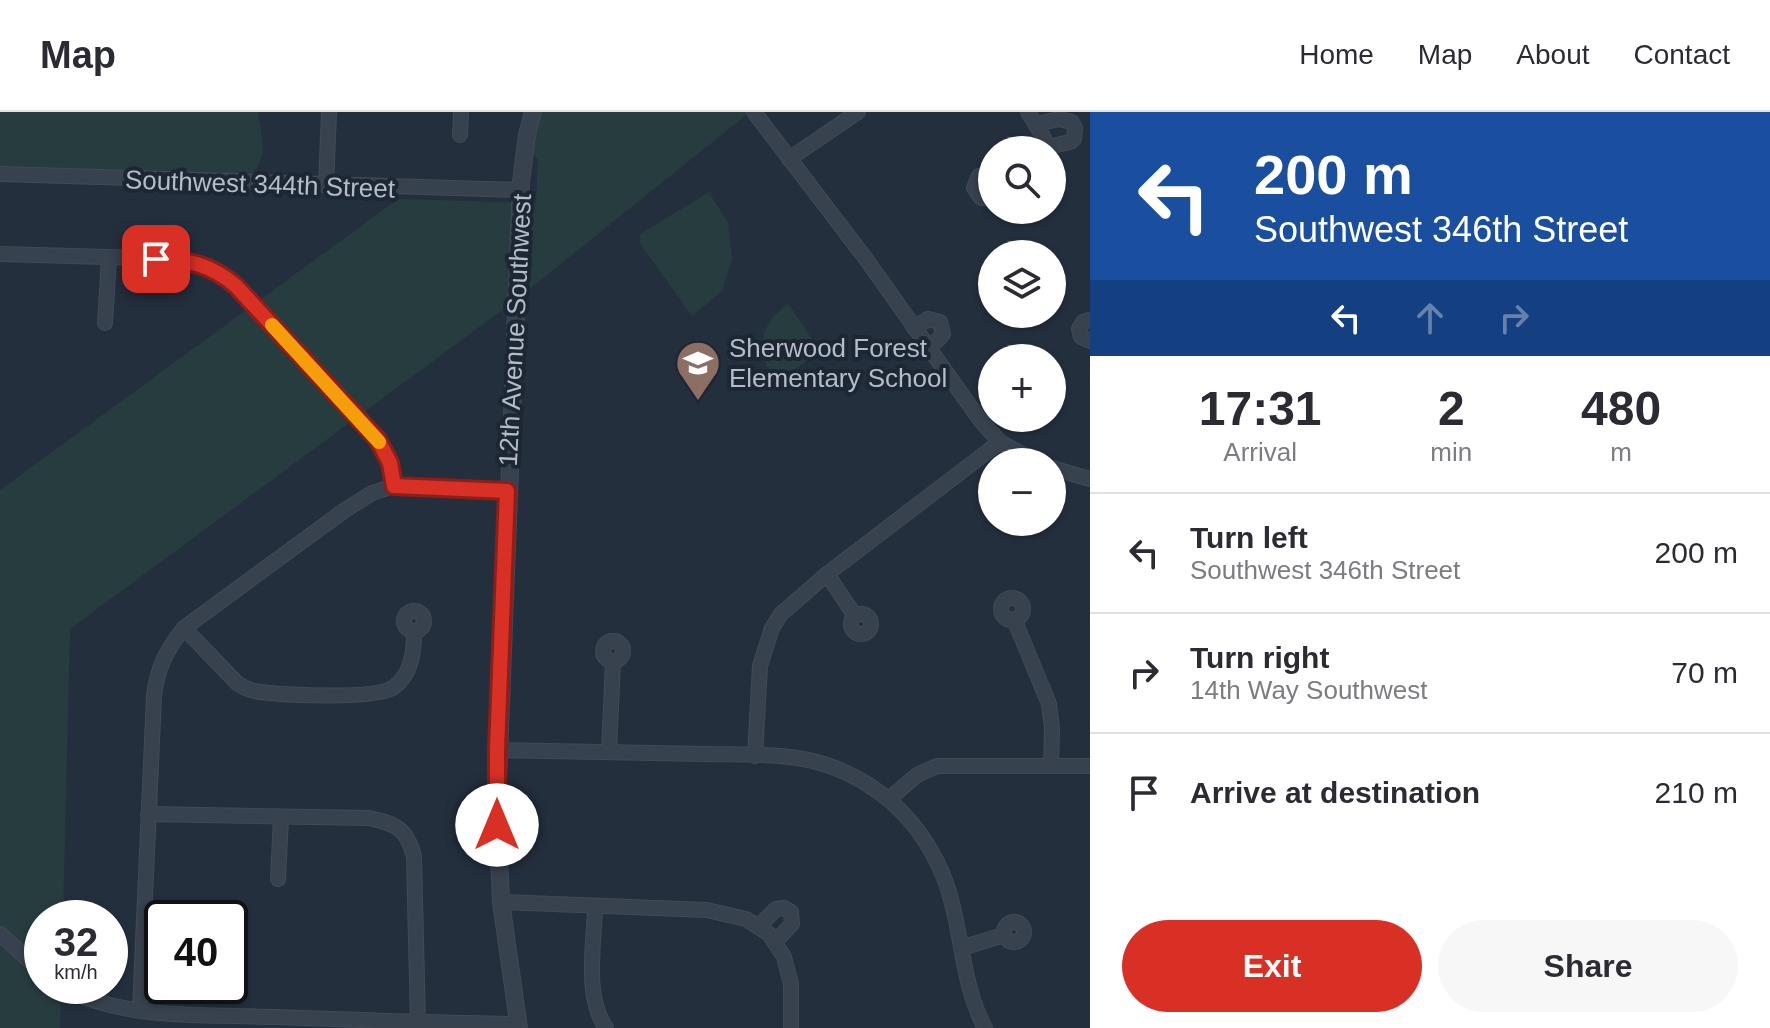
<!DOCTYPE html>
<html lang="en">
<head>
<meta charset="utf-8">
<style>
  :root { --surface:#fff; --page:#f7f7f7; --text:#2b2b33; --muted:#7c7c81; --line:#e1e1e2; --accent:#d93025 }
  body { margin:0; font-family:Arial,sans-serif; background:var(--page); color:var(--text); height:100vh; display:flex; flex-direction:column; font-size:30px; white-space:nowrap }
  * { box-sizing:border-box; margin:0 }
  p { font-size:26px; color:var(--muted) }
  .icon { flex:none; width:44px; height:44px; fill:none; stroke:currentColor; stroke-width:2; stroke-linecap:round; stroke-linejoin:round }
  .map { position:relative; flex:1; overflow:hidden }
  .sheet { display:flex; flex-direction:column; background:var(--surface); width:680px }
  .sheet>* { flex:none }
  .guide { background:#1a4fa0; color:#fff; overflow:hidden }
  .controls { position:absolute; left:978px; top:24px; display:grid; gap:16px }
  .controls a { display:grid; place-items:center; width:88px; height:88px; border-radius:50%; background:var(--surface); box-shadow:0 2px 6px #0004; font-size:40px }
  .speed { position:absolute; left:24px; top:788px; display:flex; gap:16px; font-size:40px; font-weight:700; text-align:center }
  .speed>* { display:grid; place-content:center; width:104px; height:104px; border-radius:50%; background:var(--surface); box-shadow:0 2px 6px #0004; line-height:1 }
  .speed small { font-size:20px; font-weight:400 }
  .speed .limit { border:4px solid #111; border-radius:12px; background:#fff; color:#111 }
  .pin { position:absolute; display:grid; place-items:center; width:68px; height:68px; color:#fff; margin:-34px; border-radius:16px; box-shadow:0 4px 12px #0006 }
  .me { position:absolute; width:88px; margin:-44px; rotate:0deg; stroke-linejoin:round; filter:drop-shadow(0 0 6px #0008) }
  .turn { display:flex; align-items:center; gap:28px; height:168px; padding:0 32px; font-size:36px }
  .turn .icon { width:104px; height:104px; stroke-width:2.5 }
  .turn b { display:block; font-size:56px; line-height:68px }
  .lanes { display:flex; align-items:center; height:76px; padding:0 32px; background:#0003; justify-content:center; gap:40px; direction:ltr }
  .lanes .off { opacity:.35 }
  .eta { display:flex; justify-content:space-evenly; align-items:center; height:136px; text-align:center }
  .eta b { font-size:48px; font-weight:700; line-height:56px }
  .button { display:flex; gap:16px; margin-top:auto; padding:16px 32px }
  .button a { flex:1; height:92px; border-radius:48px; background:var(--accent); color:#fff; font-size:32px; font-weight:700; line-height:92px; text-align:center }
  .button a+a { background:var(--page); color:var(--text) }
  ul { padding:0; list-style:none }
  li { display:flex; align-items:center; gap:24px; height:120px; padding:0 32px; border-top:2px solid var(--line) }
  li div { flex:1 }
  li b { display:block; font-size:30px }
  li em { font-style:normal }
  header { display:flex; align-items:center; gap:48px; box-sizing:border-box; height:112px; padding:0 40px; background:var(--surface); border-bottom:2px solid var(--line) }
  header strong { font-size:38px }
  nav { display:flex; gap:44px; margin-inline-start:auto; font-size:28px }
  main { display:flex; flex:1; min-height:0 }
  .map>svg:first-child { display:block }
  .green { fill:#263c3f }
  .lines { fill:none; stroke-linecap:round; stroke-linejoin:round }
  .minor-casing { stroke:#414a57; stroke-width:16 }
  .tertiary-casing { stroke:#414a57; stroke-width:18 }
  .minor { stroke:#38414e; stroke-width:14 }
  .tertiary { stroke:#38414e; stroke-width:16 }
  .route-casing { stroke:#8d1f18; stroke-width:20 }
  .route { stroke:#d93025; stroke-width:14 }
  .slow { stroke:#f59e0b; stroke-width:14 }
  .labels { text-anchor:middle; stroke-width:8; stroke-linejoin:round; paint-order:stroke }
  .street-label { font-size:26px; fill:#b4bcc9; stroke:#1d2633 }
  .poi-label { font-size:26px; fill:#b4bcc9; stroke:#1d2633; text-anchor:start }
</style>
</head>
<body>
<header>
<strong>Map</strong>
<nav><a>Home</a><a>Map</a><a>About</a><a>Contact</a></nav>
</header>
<main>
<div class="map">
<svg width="1090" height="916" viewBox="0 0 1090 916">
  <rect width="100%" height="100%" fill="#242f3e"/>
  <!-- green -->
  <g class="green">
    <path d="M 0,0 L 258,0 C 261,23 270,46 250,63 L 0,55 Z"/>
    <path d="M 542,0 L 750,0 L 517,187 L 70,517 L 63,806 L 42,806 L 42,874 L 61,874 L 60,916 L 0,916 L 0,378 L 398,87 L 536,91 L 538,48 L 532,39 Z"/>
    <path d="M 709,80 L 728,111 L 732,147 L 722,179 L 692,204 L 640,131 L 640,122 Z"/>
    <path d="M 788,191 L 818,236 L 816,242 L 775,272 C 755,237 757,217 788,191 Z"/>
  </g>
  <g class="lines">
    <!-- minor casing -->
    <g class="minor-casing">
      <g id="minor">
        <path d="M 754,0 L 866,147 L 980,308 L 1000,330 L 1036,350"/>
        <path d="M 1028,0 L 1044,26 L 1042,38"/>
        <path d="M 1037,12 L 1059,7 L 1072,10 L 1075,16 L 1074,27 L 1070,30 L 1043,36"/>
        <path d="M 460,23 L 461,0"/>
        <path d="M 789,47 L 858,0"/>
        <path d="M 0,62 L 521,78"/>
        <path d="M 992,63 L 979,64 L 974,76 L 981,86 L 992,86"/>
        <path d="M 326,74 L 329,0"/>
        <path d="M 0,142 L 179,147 L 206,155 L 236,174 L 378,328 L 390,351 L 394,374"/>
        <path d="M 1090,208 L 1083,210 L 1079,217 L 1081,225 L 1090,229"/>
        <path d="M 105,211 L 109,146"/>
        <path d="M 914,216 L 928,207 L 940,210 L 943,222 L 938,228 L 928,235"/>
        <path d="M 1052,356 L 1090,367"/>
        <path d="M 827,462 L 855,504"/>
        <circle cx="1012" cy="497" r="11"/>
        <circle cx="414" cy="509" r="10"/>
        <circle cx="861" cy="512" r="10"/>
        <path d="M 1014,507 L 1049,592 L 1052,616 L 1051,653"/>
        <path d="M 184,516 L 237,571 C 244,576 251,579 260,580 C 284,583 377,588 394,575 C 412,562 414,539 414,519"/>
        <circle cx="613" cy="539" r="10"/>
        <path d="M 497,638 C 566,639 635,641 704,642 C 745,643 791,640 830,654 C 877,671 914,704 936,748 C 964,801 957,864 985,916"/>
        <path d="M 609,640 L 613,549"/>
        <path d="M 755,644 L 760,554 L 772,516 L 781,502 L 827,462 L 1000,330"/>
        <path d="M 889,687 L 917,663 L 937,654 L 1090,654"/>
        <path d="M 148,702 L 369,706 C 396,712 407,716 414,745 L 418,911"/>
        <path d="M 278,767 L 281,705"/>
        <path d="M 501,790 L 707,798 L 746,807 L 769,822 L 784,845 L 791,872 L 791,916"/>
        <path d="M 595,795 C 594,833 584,884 606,916"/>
        <circle cx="1014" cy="820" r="10"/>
        <path d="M 759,814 L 776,797 L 784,796 L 791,800 L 792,812 L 775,830"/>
        <path d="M 0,822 L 42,860"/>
        <path d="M 961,836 L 1004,823"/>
        <path d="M 60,874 C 124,909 203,902 275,905 C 356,908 437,911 518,912"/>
        <path d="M 140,898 L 154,584 C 157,556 167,537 184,516 L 345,398 L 372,381 L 394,374 L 507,379"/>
      </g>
    </g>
    <!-- tertiary casing -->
    <g class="tertiary-casing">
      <path id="tertiary" d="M 519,916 L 501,790 L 497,696 L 521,70 L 527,23 L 533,0"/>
    </g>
    <!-- minor -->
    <use href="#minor" class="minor"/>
    <!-- tertiary -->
    <use href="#tertiary" class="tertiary"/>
  </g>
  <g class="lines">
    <!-- route casing -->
    <g class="route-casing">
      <path id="route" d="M 156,147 C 187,147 212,153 236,174 L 378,328 L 390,351 L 394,374 L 507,379 L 497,638 L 497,713"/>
    </g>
    <!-- route -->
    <use href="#route" class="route"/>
    <!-- slow -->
    <path class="slow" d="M 272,213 L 379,330"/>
  </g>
  <!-- icons -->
  <defs>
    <g id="school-pin" transform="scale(2.3)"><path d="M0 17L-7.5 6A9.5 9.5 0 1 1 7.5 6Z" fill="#8d6e63" stroke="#1d2633"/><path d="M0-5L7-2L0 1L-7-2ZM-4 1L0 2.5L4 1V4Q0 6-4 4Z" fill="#fff"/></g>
  </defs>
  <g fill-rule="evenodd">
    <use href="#school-pin" x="698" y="251"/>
  </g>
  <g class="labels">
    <!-- street labels -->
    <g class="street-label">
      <text transform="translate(260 72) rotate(2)" y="9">Southwest 344th Street</text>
      <text transform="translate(515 218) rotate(-87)" y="9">12th Avenue Southwest</text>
    </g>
    <!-- poi labels -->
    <g class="poi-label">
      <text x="729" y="245">Sherwood Forest<tspan x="729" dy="30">Elementary School</tspan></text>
    </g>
  </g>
</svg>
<div class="controls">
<a><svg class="icon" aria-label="search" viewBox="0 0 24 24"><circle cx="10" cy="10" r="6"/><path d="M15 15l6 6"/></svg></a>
<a><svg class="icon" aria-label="layers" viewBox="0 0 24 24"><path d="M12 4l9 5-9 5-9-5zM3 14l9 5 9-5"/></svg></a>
<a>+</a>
<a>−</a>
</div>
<div class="speed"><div>32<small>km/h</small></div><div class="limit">40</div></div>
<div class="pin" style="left:156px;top:147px;background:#d93025"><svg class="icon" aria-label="arrive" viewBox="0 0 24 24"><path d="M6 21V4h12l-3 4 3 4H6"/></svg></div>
<svg class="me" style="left:497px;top:713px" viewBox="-20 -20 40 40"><circle r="19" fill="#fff"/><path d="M0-13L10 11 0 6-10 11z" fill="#d93025"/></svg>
</div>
<section class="sheet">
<div class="guide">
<div class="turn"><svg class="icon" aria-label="left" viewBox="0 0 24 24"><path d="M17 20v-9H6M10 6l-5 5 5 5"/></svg><div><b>200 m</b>Southwest 346th Street</div></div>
<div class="lanes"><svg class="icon" aria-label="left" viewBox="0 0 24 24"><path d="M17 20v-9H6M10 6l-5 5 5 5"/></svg><svg class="icon off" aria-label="ahead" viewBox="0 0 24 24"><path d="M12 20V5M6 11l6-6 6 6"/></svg><svg class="icon off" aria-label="right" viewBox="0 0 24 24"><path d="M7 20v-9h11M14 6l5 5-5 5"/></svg></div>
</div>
<div class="eta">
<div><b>17:31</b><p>Arrival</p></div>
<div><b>2</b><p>min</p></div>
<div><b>480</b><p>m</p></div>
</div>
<ul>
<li><svg class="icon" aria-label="left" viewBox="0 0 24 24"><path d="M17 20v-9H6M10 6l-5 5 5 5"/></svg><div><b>Turn left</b><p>Southwest 346th Street</p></div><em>200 m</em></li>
<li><svg class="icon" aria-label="right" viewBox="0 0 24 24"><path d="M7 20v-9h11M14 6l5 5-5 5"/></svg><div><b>Turn right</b><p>14th Way Southwest</p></div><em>70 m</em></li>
<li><svg class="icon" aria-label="arrive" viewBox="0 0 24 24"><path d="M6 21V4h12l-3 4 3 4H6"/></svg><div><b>Arrive at destination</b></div><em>210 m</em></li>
</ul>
<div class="button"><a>Exit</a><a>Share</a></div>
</section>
</main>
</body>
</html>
